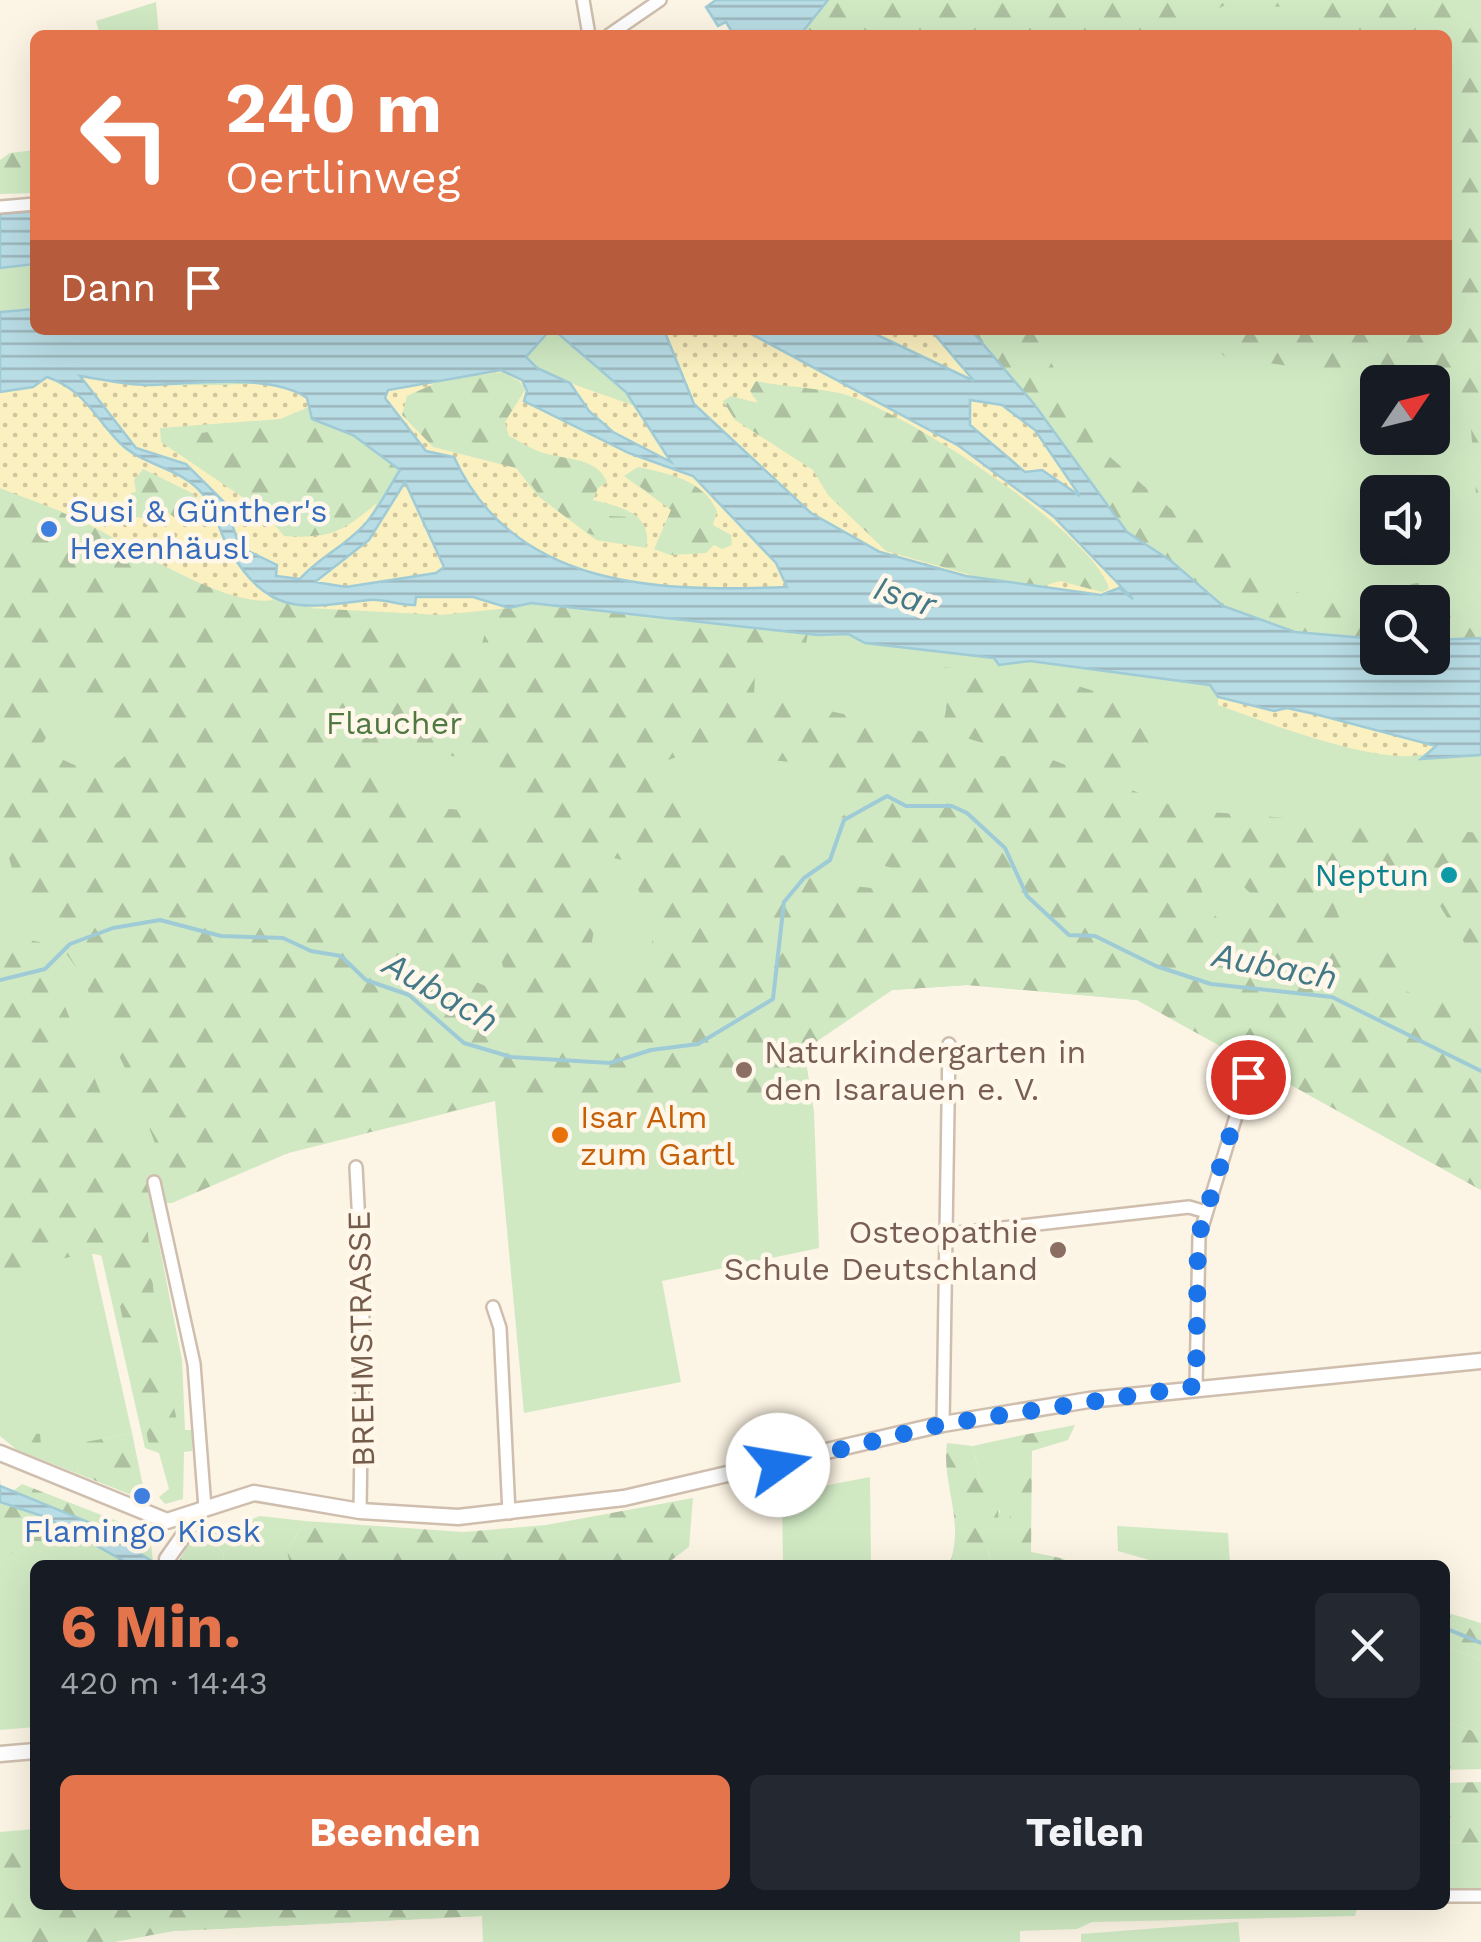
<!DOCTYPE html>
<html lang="de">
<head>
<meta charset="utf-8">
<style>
  :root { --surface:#171b24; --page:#242831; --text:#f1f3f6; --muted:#9ea1a6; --accent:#e4744b }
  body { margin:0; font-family:"Work Sans",sans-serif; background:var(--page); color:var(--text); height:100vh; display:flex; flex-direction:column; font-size:38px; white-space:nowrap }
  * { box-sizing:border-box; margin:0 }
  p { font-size:32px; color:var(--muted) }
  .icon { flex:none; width:55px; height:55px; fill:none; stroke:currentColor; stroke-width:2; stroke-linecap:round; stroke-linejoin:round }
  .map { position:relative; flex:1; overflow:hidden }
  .panel { position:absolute; left:30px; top:1560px; width:1420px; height:350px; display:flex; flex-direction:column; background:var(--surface); border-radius:15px; box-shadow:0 10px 40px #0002 }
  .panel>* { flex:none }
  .hud { position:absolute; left:30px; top:30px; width:1422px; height:305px; border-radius:15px; box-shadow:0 10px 40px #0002; background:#e4744b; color:#fff; overflow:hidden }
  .needle { width:65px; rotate:55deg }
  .controls { position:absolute; left:1360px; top:365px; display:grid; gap:20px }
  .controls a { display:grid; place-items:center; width:90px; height:90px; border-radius:15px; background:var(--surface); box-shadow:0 10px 40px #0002; font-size:50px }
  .pin { position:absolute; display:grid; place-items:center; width:85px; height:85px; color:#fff; margin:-42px; border:5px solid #fff; border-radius:50%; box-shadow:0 2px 10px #0007 }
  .me { position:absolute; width:110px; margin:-55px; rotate:77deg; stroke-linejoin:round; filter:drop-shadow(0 0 8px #0008) }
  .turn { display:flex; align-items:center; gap:35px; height:210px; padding:0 30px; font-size:45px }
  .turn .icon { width:130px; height:130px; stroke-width:2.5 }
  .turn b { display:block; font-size:70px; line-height:85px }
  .then { display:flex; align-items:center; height:95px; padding:0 30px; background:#0003; gap:20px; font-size:38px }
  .round { display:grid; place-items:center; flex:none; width:105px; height:105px; border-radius:15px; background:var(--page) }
  .headline { display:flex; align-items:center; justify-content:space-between; height:170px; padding:0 30px }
  h1 { font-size:60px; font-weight:700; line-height:75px; color:var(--accent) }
  .primary-button { display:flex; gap:20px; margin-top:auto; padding:20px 30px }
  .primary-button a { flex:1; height:115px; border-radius:15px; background:var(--accent); color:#fff; font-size:40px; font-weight:700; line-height:115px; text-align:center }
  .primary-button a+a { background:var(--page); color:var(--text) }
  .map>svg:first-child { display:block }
  .green { fill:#d0e9c3; fill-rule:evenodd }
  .forest { fill:url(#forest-firs); fill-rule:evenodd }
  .sand { fill:url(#sand-dots); fill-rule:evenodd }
  .water { fill:url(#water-rules); stroke:#9fcbd7; stroke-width:2.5; fill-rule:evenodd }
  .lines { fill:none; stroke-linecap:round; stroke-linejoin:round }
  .stream { stroke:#9fcbd7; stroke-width:4 }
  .minor-casing { stroke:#cfbeae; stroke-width:16 }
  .tertiary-casing { stroke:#cfbeae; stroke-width:19 }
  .minor { stroke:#fff; stroke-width:11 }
  .tertiary { stroke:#fff; stroke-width:14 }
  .route { stroke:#1a73e8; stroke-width:18; stroke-dasharray:0 32.4 }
  .shop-dot { fill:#3f7fe0; stroke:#fff7ea; stroke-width:4 }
  .culture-dot { fill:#0f9aa8; stroke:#fff7ea; stroke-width:4 }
  .education-dot { fill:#8d6e63; stroke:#fff7ea; stroke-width:4 }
  .food-dot { fill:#e8710a; stroke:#fff7ea; stroke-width:4 }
  .labels { text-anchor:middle; stroke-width:9; stroke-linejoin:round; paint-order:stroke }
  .shop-label { font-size:32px; fill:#366cbe; stroke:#fff7ea; text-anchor:start }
  .park-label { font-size:32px; fill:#507942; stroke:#fff7ea }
  .culture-label { font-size:32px; fill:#0d838f; stroke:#fff7ea; text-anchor:end }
  .education-label { font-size:32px; fill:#785e54; stroke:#fff7ea; text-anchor:start }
  .food-label { font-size:32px; fill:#c56008; stroke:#fff7ea; text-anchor:start }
  .street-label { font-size:32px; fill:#745b4a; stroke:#fff7ea }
  .water-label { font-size:35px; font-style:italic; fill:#447987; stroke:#fff7ea }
</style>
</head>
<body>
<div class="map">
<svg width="1481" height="1942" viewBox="0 0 1481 1942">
  <defs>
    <pattern id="forest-firs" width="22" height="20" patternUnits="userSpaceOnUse" patternTransform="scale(2.5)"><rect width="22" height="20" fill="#d0e9c3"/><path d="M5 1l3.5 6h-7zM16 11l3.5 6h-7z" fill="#adc0a0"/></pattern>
    <pattern id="sand-dots" width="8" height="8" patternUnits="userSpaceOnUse" patternTransform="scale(2.5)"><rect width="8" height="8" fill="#fbf0bf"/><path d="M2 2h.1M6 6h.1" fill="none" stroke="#d0c59d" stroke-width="1.8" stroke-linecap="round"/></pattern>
    <pattern id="water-rules" width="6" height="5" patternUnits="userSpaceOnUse" patternTransform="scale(2.5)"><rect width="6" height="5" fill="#b9dde5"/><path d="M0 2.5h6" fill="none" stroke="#9bb6bc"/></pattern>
  </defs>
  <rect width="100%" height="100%" fill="#fcf4e4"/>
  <!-- green -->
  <g class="green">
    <path d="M 774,0 L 1481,0 L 1481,1190 L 1137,1000 L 967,985 L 892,990 L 804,1050 L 814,1112 L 819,1248 L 662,1281 L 681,1382 L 524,1413 L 495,1101 L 288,1153 L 152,1208 L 182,1360 L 185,1430 L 192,1430 L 192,1451 L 184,1452 L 183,1499 L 165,1504 L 159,1497 L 169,1489 L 159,1453 L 145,1448 L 101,1254 L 92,1254 L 132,1433 L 76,1444 L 78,1474 L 17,1450 L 0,1436 L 0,214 L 35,211 L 35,330 L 1448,330 L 1448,35 L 797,35 ZM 1378,382 L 1432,382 L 1432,438 L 1378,438 ZM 1378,492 L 1432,492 L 1432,548 L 1378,548 ZM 1378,602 L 1432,602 L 1432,658 L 1378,658 Z"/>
    <path d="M 156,2 L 159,35 L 100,35 L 96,21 Z"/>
    <path d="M 1018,1436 L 1020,1559 L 1019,1565 L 992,1565 L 987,1548 L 1000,1511 L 981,1483 L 973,1446 Z"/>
    <path d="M 870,1477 L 871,1565 L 783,1565 L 782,1494 Z"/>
    <path d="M 0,1479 L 1,1487 L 152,1565 L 35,1565 L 35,1727 L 0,1730 Z"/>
    <path d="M 260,1516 L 305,1521 L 287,1551 L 290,1565 L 224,1565 L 223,1553 L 209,1535 Z"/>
    <path d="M 1117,1526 L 1228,1533 L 1230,1565 L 1167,1565 L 1118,1551 Z"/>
    <path d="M 1445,1645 L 1481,1661 L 1481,1734 L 1445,1721 Z"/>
    <path d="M 1445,1842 L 1481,1844 L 1481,1891 L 1445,1891 Z"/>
    <path d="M 1358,1905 L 1355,1916 L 1092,1922 L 1077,1929 L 1020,1931 L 1020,1942 L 483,1942 L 482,1916 L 173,1931 L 114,1942 L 0,1942 L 0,1906 Z"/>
    <path d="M 1238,1922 L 1240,1942 L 1081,1942 L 1081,1934 Z"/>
  </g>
  <!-- forest -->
  <g class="forest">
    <path d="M 828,0 L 1481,0 L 1481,301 L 1468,321 L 1481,339 L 1481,493 L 1476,494 L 1469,404 L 1433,390 L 1432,382 L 1404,382 L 1225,357 L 1199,330 L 1448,330 L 1448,35 L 1313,35 L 1300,7 L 1223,6 L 1174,35 L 850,35 L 844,26 L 831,35 L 800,35 Z"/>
    <path d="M 35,150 L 35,193 L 0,194 L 0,160 L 10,153 Z"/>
    <path d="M 971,330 L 1033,330 L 1097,446 L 1233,562 L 1304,595 L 1363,593 L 1428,581 L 1455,604 L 1481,601 L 1481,638 L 1433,640 L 1432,602 L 1378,602 L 1377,639 L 1295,632 L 1223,606 L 1171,561 L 1127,532 L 1034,404 Z"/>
    <path d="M 503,372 L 520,382 L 525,390 L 505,422 C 517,432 530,447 544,452 C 566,461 597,457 608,482 L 593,500 L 590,515 L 631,517 L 629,531 L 638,547 C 585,538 552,520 524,473 L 433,447 L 402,415 L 406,396 L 442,380 Z"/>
    <path d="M 755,381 C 783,387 812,387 839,393 C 896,404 1096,535 1109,589 L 1102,593 L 1060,581 L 1040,587 L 981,578 L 886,551 L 828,495 L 813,470 L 735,420 L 722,401 L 731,395 L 757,402 L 750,391 Z"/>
    <path d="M 312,419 L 353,435 L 400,470 C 366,521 347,540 284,536 L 263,511 L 214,481 L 182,453 L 193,434 Z"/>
    <path d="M 638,467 C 668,474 703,479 717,511 L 711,519 L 714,545 L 706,553 L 670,555 L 654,549 L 649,493 L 623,475 Z"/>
    <path d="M 142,468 L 192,493 L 203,505 L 200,511 C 177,516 148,527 129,509 L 134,481 Z"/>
    <path d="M 0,488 L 78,519 L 201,582 L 265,601 L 379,613 L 382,618 L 377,636 L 479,653 L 488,624 L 459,625 L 464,615 L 531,603 L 808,633 L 805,650 L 743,643 L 737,652 L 744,669 L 755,674 L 754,695 L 896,725 L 959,741 L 982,755 L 1050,759 L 1184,810 L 1481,833 L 1481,978 L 1465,973 L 1456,957 L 1464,943 L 1460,931 C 1445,921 1444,907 1431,895 C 1404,871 1356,876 1329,893 L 1351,945 L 1388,949 L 1398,965 L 1395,986 L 1415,995 L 1445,996 L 1481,1016 L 1481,1190 L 1137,1000 L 967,985 L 892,990 L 804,1050 L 810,1087 L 727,1097 L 685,1109 L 648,1099 L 496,1100 L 288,1153 L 172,1203 L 149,1203 L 146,1213 L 157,1328 L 177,1421 L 163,1442 L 149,1445 L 110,1258 L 91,1253 L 34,1264 L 33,1275 L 0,1281 L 0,918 L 12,937 L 40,942 L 62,976 L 59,992 L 135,1176 L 165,1170 L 134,1087 L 78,970 L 16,883 L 0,825 ZM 76,690 L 89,695 C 96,721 121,726 130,751 C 97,787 78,764 39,749 C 54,728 56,708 76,690 ZM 710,745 L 758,759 L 801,763 L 838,779 L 848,791 L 867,799 L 829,826 L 829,844 C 854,862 885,862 911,877 L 900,891 L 853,886 L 809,857 L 775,855 L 736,843 L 717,850 L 688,806 L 667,786 L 661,771 L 668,760 ZM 411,746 L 511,770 L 525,794 L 545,811 L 541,824 L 510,821 L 496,834 L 475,811 L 437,808 L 386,788 L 385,759 ZM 609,857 L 627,861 L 655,931 L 647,961 L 624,975 L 599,972 L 592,941 ZM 1210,869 L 1228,871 L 1268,911 C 1226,942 1209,919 1197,875 ZM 484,944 L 496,944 L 504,970 L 490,988 L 467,978 L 470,958 Z"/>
    <path d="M 945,667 L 1068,683 L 1149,708 L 1155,728 L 1171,746 L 1163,756 L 1145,742 L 1131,747 L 1117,775 L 1052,751 L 992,746 L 938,729 C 950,716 948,688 940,672 Z"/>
    <path d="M 1075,1425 L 1068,1440 L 1032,1451 L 1031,1552 L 1065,1559 L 1058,1565 L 1019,1565 L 1019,1536 L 1009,1526 L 1018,1436 Z"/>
    <path d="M 24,1432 L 40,1434 L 42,1455 L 17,1449 L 0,1435 Z"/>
    <path d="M 132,1433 L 144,1491 L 137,1492 L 137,1497 L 78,1474 L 75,1444 Z"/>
    <path d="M 947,1443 L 973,1446 L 981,1483 L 998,1492 C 999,1506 999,1538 994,1549 L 987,1549 L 992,1565 L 949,1565 C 966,1522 941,1484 947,1443 Z"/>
    <path d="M 22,1484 L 140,1530 L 151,1544 L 153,1561 L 93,1524 L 13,1491 Z"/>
    <path d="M 693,1498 L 689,1547 L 665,1565 L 290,1565 L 287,1551 L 305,1521 L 464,1532 L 546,1525 Z"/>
    <path d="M 2,1503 L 45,1516 L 131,1565 L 81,1561 L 70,1541 L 31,1541 L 23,1550 L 0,1558 Z"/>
    <path d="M 209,1535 L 223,1553 L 224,1565 L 177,1565 L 187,1546 Z"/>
    <path d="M 1445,1612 L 1481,1623 L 1481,1661 L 1445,1645 Z"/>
    <path d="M 1445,1721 L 1481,1734 L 1481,1769 L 1445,1770 Z"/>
    <path d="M 1481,1782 L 1481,1844 L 1445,1842 L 1445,1783 Z"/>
    <path d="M 35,1829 L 35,1905 L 483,1905 L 483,1916 L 173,1931 L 114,1942 L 0,1942 L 0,1832 Z"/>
  </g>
  <!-- sand -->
  <g class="sand">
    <path d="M 664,330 L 744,330 L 959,446 L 1053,516 L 1134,599 L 966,576 L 880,552 L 811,513 L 694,404 ZM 756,381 C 783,387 812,387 839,393 C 896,405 1096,534 1109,589 L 1102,592 L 1060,581 L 1040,587 L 981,578 L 886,551 L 828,495 L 813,470 L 735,420 L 723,401 L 731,396 L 758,403 L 750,391 Z"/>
    <path d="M 867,330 L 931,330 L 976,382 L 949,373 Z"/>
    <path d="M 501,370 L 522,381 L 527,391 L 525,400 L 629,453 L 693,476 L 776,563 L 787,588 C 659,587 516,594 454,457 L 426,451 L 385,398 L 388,390 ZM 503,372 L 520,382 L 525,390 L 505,422 L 509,436 C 519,441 530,448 540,452 C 563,460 596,456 607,482 L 598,488 L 593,500 C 618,506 654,513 646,548 L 596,540 L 538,496 L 516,468 L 433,447 L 402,415 L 407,396 L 442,380 ZM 638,467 C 668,474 703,479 717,511 L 713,525 L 731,535 L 732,545 L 722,549 L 714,545 L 706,553 L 670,555 L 654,549 L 671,510 L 624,476 Z"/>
    <path d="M 80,375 C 123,387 173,385 217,385 C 249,385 278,378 307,398 L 309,407 L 280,419 L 160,428 L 161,442 L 263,511 L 284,536 C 330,539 342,532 377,503 L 368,521 L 300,579 L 275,576 L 277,565 L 240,547 L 224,502 L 186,464 L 136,448 Z"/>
    <path d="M 47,377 L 84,396 L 135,456 L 185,477 L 201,491 L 229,548 L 273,600 C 224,608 125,542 80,520 C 54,507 26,499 0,488 L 0,392 L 33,387 ZM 143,469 L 192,493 L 203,506 L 200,511 L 174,517 L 163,509 L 155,520 L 137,517 L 129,509 L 131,493 L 136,492 L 134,480 Z"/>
    <path d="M 570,383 L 638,407 L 672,462 C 631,453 588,419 570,383 Z"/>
    <path d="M 969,400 L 1002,405 L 1035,430 L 1082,499 L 1058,480 L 1025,472 L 970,425 Z"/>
    <path d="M 405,481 L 444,567 L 436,573 L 346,587 L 314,582 L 342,561 Z"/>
    <path d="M 416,596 L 473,597 L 509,608 L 441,615 L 308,608 L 373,599 L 415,605 Z"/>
    <path d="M 1218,697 L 1274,711 L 1286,708 L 1432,744 L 1436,750 C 1397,774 1263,721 1218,705 Z"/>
  </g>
  <!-- water -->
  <g class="water">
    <path d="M 716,0 L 828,0 L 800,35 L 734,35 L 726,22 L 718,26 L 706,7 Z"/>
    <path d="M 35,211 L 35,264 L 0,268 L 0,214 Z"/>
    <path d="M 35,309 L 35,330 L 550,330 L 526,357 L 537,368 L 570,383 L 589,411 L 613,432 L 671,462 L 626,392 L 554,330 L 664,330 L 694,404 L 811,513 L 880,552 L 966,576 L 1101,595 L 1119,588 L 1133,599 L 1053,516 L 959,446 L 744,330 L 867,330 L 974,381 L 931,330 L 971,330 L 1034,404 L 1127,532 L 1171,561 L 1223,606 L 1295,632 L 1377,639 L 1378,658 L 1432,658 L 1433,640 L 1481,638 L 1481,755 L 1421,759 L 1436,746 L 1315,714 L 1287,708 L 1274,711 L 1218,697 L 1210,685 L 1030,661 L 999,665 L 994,658 L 865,643 L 848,634 L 818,635 L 531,603 L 509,608 L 473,597 L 416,597 L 415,605 C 399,606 384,598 369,600 C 303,608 270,617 230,551 C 218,531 216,507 199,490 C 177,467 142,465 120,443 C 94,417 85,390 47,377 L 33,387 L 0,392 L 0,312 ZM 501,370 L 522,380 L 527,391 L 524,401 L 629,453 L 693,476 L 776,563 L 787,587 C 661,592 514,590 454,457 L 426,451 L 385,398 L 388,390 ZM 80,376 C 102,379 123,385 147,385 C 190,384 272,373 307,398 L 312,419 L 353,435 L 400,470 C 389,487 378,509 366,523 C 346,546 319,557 300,579 L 276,576 L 277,565 L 240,547 L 224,502 L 186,464 L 136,448 ZM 970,400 L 1002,405 L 1035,430 L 1080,496 L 1042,470 L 1025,472 L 970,425 ZM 405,482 L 444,567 L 436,573 L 346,587 L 315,582 L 369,540 Z"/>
    <path d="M 0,1486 L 93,1524 L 158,1565 L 131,1565 L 45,1517 L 0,1502 Z"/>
  </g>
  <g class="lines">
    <!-- stream -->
    <g class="stream">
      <path d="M 0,980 L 45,969 L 70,944 L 113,928 L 160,920 L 221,936 L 283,938 L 311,951 L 341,956 L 366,980 L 409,995 L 464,1043 L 511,1057 L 610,1063 L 651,1050 L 698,1044 L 773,999 L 784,902 L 804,878 L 830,860 L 844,820 L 887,796 L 906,806 L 952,806 L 967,813 L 1005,848 L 1027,896 L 1069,935 L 1095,936 L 1156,966 L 1211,984 L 1332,997 L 1481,1071"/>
      <path d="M 1445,1628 L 1481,1643"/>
    </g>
    <!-- minor casing -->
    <g class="minor-casing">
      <g id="minor">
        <path d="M 583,0 L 589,35"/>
        <path d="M 609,35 L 660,0"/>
        <path d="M 0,207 L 35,204"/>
        <path d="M 356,1167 L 363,1301 L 360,1511"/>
        <path d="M 154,1182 L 194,1364 L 205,1508"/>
        <path d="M 949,1234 L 1189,1207 L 1203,1211"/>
        <path d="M 493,1307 L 500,1328 L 509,1513"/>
        <path d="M 1196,1386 L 1199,1237 L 1248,1077"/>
        <path d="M 943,1424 L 949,1044"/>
        <path d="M 1445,1896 L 1481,1896"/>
      </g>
    </g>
    <!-- tertiary casing -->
    <g class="tertiary-casing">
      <g id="tertiary">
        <path d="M 0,1453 L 167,1521 L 254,1493 L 360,1511 L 458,1517 L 624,1498 L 943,1424 L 1089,1400 L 1481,1361"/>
        <path d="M 167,1559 L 201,1511"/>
        <path d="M 0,1754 L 35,1751"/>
      </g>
    </g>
    <!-- minor -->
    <use href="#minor" class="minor"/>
    <!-- tertiary -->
    <use href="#tertiary" class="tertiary"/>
  </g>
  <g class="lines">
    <!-- route -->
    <path class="route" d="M 778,1465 L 943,1424 L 1196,1386 L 1198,1238 L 1248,1077"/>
  </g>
  <!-- markers -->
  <g class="shop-dot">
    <circle cx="49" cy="529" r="10"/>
    <circle cx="142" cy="1496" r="10"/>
  </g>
  <circle class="culture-dot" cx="1449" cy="875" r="10"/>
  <g class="education-dot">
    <circle cx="744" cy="1070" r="10"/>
    <circle cx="1058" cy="1250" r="10"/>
  </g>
  <circle class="food-dot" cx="560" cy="1135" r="10"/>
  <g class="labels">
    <!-- shop labels -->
    <g class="shop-label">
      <text x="69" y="522">Susi &amp; Günther's<tspan x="69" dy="37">Hexenhäusl</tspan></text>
      <text x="142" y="1542" text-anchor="middle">Flamingo Kiosk</text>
    </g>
    <!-- park labels -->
    <g class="park-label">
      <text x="394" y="734">Flaucher</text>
    </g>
    <!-- culture labels -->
    <g class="culture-label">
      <text x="1429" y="886">Neptun</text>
    </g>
    <!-- education labels -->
    <g class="education-label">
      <text x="764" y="1063">Naturkindergarten in<tspan x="764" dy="37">den Isarauen e. V.</tspan></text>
      <text x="1038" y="1243" text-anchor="end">Osteopathie<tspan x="1038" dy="37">Schule Deutschland</tspan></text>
    </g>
    <!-- food labels -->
    <g class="food-label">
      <text x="580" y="1128">Isar Alm<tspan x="580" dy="37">zum Gartl</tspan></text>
    </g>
    <!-- street labels -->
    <g class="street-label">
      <text transform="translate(361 1339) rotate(-91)" y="11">BREHMSTRASSE</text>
    </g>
    <!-- water labels -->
    <g class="water-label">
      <text transform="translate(905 596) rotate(18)" y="12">Isar</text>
      <text transform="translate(1275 966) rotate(11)" y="12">Aubach</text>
      <text transform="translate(441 992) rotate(30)" y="12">Aubach</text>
    </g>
  </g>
</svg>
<div class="controls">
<a><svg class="needle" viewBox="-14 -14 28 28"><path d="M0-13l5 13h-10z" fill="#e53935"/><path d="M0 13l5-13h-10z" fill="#9ea1a6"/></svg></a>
<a><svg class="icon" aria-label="sound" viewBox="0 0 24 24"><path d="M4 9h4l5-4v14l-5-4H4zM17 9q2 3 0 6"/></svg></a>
<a><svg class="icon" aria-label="search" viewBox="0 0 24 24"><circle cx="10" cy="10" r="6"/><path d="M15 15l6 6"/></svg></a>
</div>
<div class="pin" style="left:1248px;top:1077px;background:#d93025"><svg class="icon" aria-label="arrive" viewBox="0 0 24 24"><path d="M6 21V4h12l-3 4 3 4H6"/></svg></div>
<svg class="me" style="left:778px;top:1465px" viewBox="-20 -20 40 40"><circle r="19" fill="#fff"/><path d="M0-13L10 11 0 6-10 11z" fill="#1a73e8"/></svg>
<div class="hud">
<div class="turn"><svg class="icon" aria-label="left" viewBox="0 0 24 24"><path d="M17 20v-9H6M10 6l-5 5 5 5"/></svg><div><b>240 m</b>Oertlinweg</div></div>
<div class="then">Dann<svg class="icon" aria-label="arrive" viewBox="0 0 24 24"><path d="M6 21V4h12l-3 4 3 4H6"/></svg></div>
</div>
<section class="panel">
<div class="headline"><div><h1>6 Min.</h1><p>420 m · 14:43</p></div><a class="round"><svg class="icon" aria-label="close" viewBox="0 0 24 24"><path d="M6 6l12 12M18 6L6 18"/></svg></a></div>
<div class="primary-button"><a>Beenden</a><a>Teilen</a></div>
</section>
</div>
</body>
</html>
